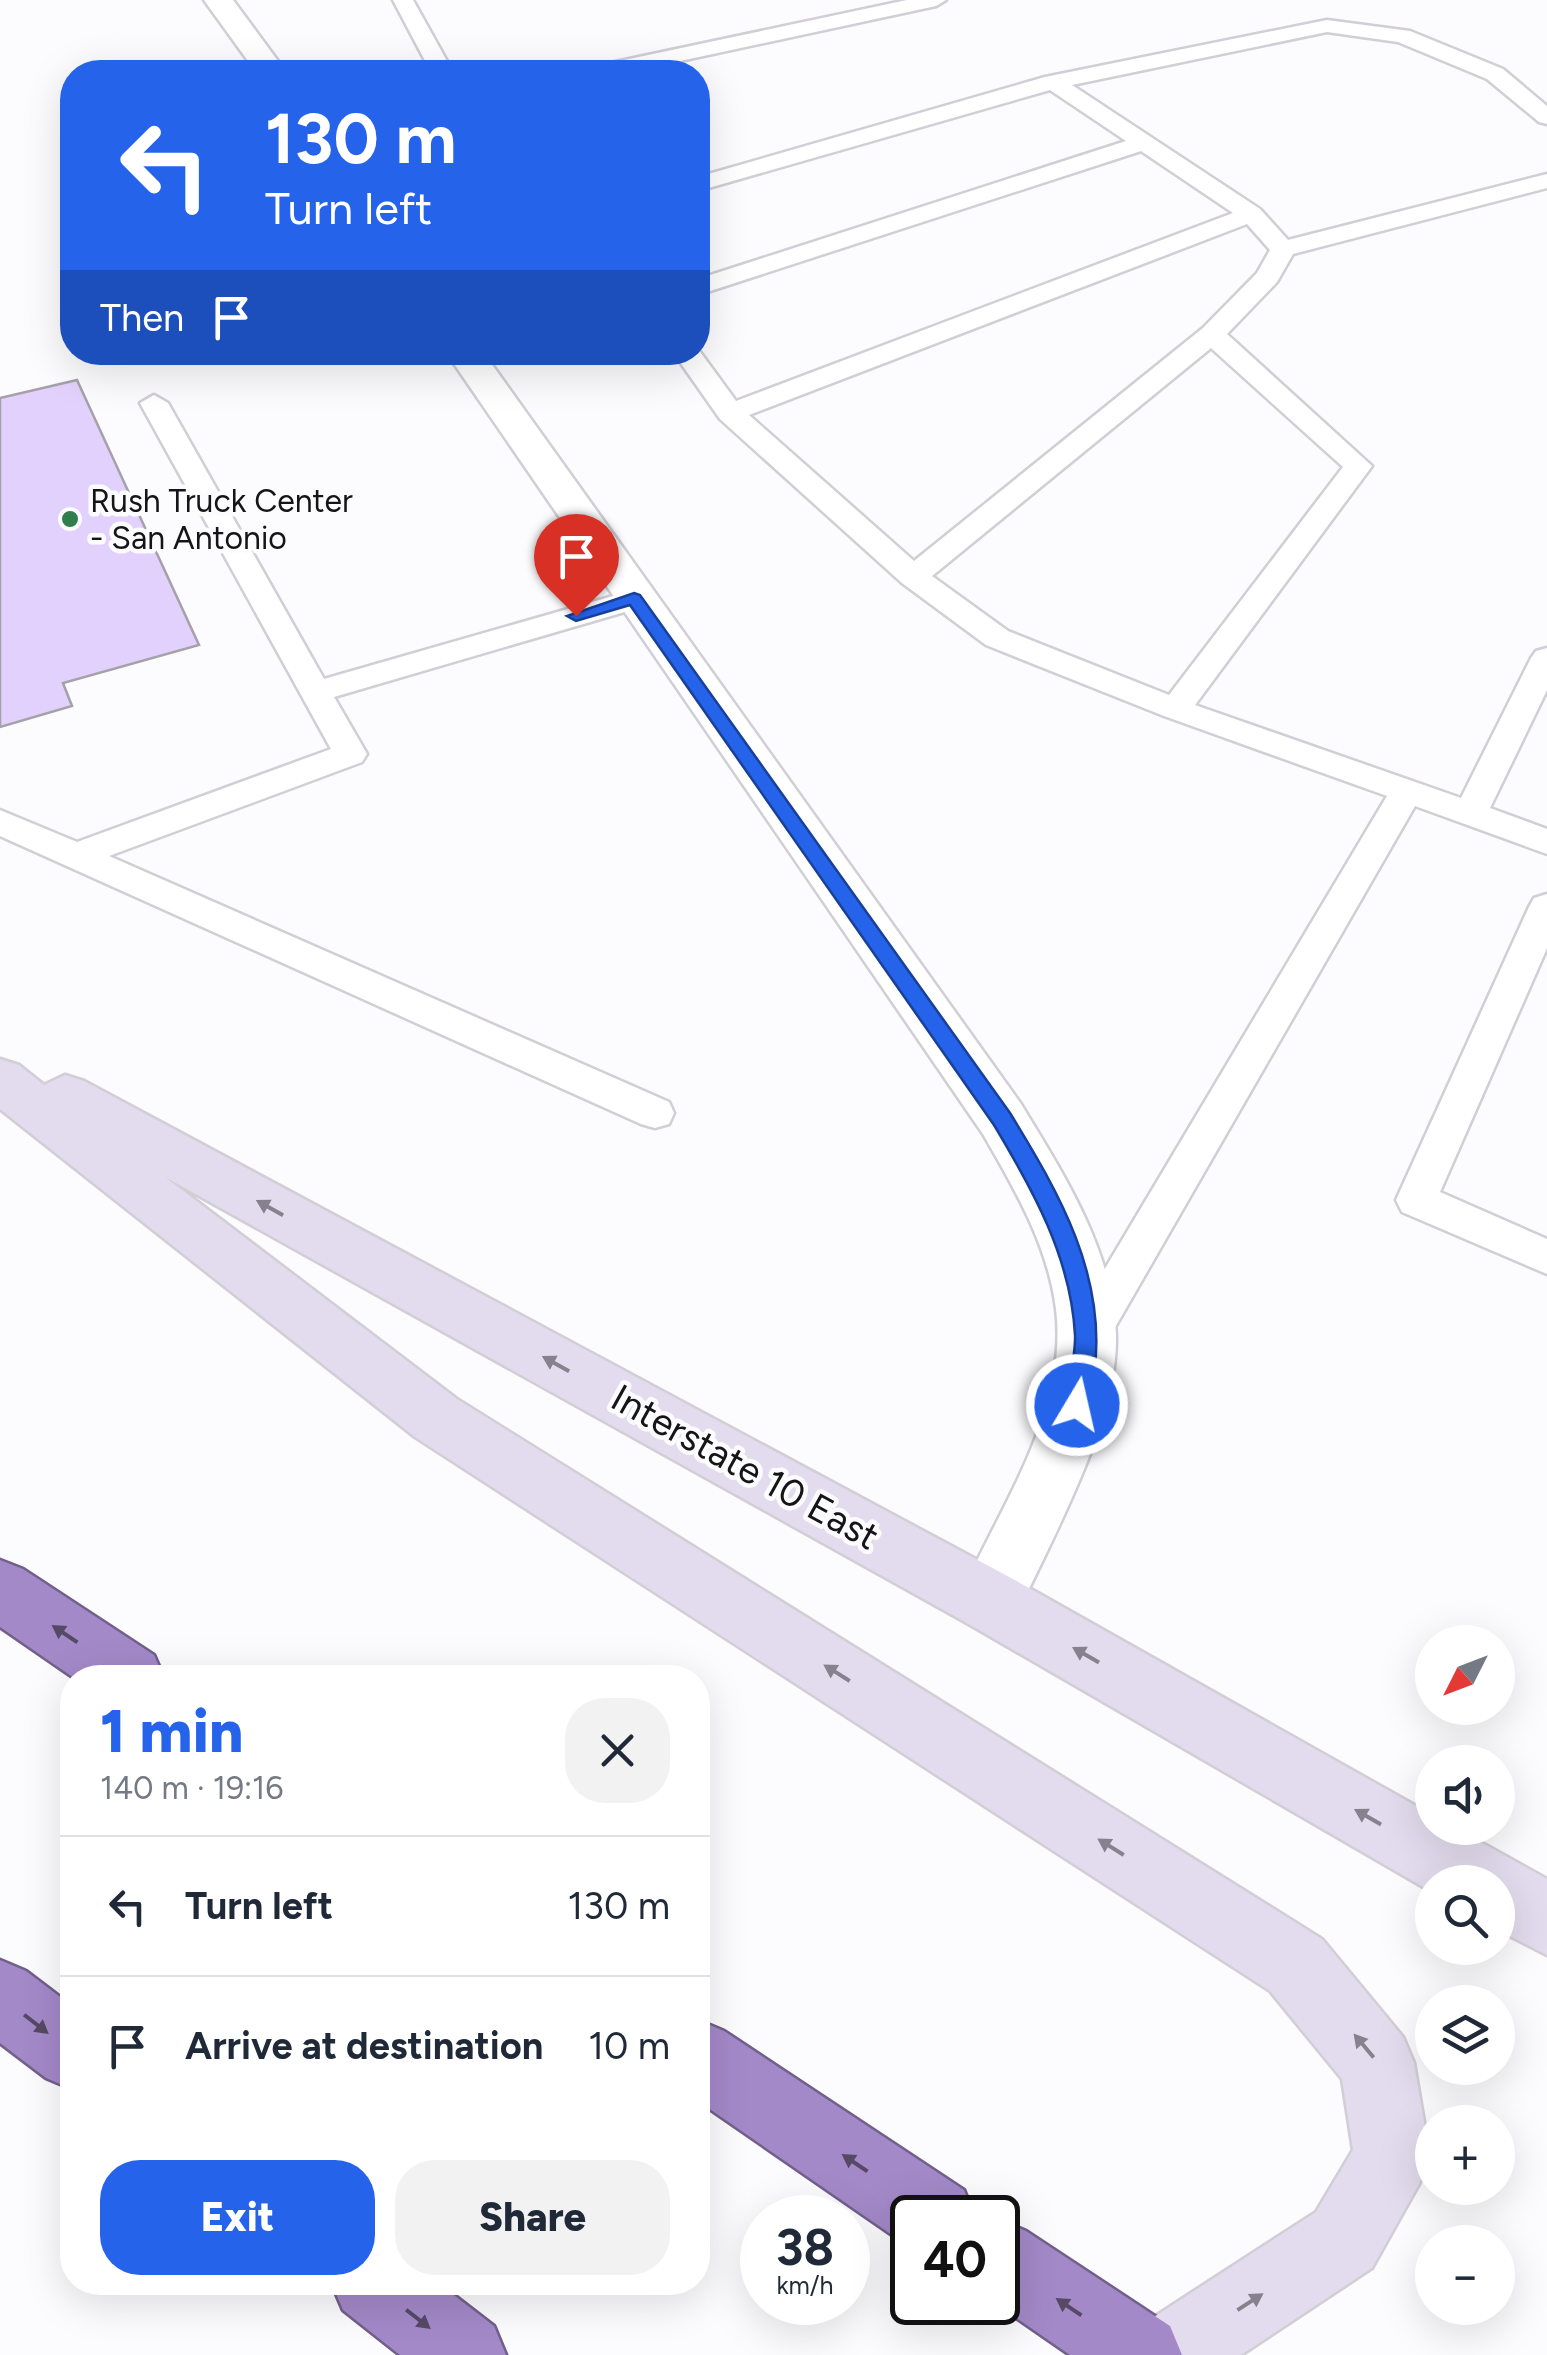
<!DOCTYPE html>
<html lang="en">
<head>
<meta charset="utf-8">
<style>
  :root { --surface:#fff; --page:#f2f2f3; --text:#1f2937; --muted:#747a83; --line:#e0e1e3; --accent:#2563eb }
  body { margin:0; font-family:Figtree,sans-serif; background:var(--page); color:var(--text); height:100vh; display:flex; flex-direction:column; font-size:38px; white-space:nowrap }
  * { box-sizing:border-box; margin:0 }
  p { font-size:32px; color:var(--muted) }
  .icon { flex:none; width:55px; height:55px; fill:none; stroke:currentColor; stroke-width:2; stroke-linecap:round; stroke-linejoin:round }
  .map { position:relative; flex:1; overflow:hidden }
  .drawer { position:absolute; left:60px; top:1665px; width:650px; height:630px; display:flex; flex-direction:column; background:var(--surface); border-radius:40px; box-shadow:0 10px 40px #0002 }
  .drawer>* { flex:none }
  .hud { position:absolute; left:60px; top:60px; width:650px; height:305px; border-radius:40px; box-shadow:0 10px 40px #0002; background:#2563eb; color:#fff; overflow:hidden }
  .needle { width:65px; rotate:228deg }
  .tools { position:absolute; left:1415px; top:1625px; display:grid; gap:20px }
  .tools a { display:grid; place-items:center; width:100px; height:100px; border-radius:50%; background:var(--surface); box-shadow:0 10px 40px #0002; font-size:50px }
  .speed { position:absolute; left:740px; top:2195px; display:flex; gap:20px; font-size:50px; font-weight:700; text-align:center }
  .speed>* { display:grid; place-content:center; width:130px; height:130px; border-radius:50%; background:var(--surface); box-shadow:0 10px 40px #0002; line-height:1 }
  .speed small { font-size:25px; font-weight:400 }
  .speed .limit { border:5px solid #111; border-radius:15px; background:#fff; color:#111 }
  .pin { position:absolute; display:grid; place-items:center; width:85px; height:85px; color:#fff; margin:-102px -42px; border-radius:50% 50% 50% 0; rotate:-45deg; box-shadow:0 0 10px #0007 }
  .pin .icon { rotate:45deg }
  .me { position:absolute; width:110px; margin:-55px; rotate:9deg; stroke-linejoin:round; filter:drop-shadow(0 0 8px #0008) }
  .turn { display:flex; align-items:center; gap:35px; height:210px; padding:0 40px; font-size:45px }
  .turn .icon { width:130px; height:130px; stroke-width:2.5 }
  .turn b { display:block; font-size:70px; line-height:85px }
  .then { display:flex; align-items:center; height:95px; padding:0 40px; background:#0003; gap:20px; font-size:38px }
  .round { display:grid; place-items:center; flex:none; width:105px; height:105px; border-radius:40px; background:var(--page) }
  .head { display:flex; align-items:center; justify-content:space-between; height:170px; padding:0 40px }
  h1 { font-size:60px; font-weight:800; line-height:75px; color:var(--accent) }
  .primary-button { display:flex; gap:20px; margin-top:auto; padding:20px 40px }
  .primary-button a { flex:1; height:115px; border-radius:40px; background:var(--accent); color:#fff; font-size:40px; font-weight:800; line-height:115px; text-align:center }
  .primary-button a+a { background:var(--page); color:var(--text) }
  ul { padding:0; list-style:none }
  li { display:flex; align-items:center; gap:30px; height:140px; padding:0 40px; border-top:2px solid var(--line) }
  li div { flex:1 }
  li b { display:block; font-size:38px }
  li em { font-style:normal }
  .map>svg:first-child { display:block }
  .building { fill:#e1d1fc; stroke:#a4a1a8; stroke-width:2.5 }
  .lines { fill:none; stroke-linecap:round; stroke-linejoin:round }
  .service-casing { stroke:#d1ced5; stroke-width:5 }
  .tertiary-casing { stroke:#d1ced5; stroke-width:5 }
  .secondary-casing { stroke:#d1ced5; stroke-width:5 }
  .motorway-casing { stroke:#71608a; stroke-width:5 }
  .service { fill:#fff; fill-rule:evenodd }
  .tertiary { fill:#fff; fill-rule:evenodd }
  .secondary { fill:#e3dcee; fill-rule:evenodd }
  .motorway { fill:#a389c8; fill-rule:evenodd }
  .oneway { fill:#86828d }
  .oneway2 { fill:#554966 }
  .route { fill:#2563eb; stroke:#184099; stroke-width:2.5 }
  .poi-dot { fill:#317e4d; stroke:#fcfbfe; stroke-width:4 }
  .labels { text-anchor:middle; stroke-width:9; stroke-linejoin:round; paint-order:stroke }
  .far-poi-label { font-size:32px; fill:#151416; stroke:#fcfbfe; text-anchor:start }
  .street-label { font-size:38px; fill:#151416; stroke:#fcfbfe }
</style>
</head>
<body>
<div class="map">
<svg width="1547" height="2355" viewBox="0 0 1547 2355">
  <rect width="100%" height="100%" fill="#fcfbfe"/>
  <!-- building -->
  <path class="building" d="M 77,380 L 199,645 L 63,683 L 72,706 L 0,727 L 0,398 Z"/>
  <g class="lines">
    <!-- service casing -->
    <g class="service-casing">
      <g id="service">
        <path d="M 393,0 L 413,0 L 453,72 L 431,72 Z"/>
        <path d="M 907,0 L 946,0 L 936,6 L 629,72 L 590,72 L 601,65 Z"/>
        <path d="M 1327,20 L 1410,31 L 1503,69 L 1547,106 L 1547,124 L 1539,122 L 1487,79 L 1398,42 L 1327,32 L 1072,85 L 1260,209 L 1288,240 L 1547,174 L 1547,188 L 1293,254 L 1277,282 L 1227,334 L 1372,466 L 1195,705 L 1461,798 L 1531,658 L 1536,651 L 1547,648 L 1547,690 L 1490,808 L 1547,829 L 1547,854 L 1415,806 L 1102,1350 L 1087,1355 L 1072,1350 L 1066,1337 L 1072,1324 L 1387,796 L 1164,716 L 986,645 L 902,583 L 720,419 L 673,352 L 698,352 L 698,349 L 736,401 L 1233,213 L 1141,151 L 698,295 L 698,279 L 1126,141 L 1050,90 L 698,191 L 698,177 L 1045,77 ZM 1247,224 L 1270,250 L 1257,273 L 1203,328 L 914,561 L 749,415 ZM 1211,348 L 1343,467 L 1169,695 L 1008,631 L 932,576 Z"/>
        <path d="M 154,395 L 168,403 L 324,679 L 634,590 L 645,592 L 649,599 L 645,606 L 334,697 L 367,754 L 362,762 L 109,856 L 669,1102 L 674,1113 L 669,1124 L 655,1128 L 641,1124 L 0,836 L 0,810 L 77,842 L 331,749 L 140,403 Z"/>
        <path d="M 1547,894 L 1547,948 L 1440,1192 L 1547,1239 L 1547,1274 L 1402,1212 L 1396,1200 L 1529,907 L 1534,898 Z"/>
      </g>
    </g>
    <!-- tertiary casing -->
    <g class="tertiary-casing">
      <g id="tertiary">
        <path d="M 204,0 L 233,0 L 286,72 L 256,72 Z"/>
        <path d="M 446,352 L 483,352 L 1021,1104 C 1063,1173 1114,1252 1116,1336 C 1118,1423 1049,1543 1013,1623 L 990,1632 L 967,1623 L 958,1601 C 997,1511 1069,1412 1056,1309 C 1048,1245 1014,1188 983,1134 Z"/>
      </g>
    </g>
    <!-- secondary casing -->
    <g class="secondary-casing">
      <path id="secondary" d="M 0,1059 L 19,1065 L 44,1085 L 65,1075 L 84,1081 L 1013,1579 L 1432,1815 L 1432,1828 L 1455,1828 L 1547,1879 L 1547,1955 L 1498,1930 L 1498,1882 L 1432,1882 L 1432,1892 L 967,1623 L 165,1177 L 457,1399 L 1322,1939 L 1403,2037 L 1414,2063 L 1430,2157 L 1419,2184 L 1372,2268 L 1241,2355 L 1128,2355 L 1140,2326 L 1316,2212 L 1353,2150 L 1342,2079 L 1270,1991 L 415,1437 L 0,1109 Z"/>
    </g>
    <!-- motorway casing -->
    <g class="motorway-casing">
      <g id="motorway">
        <path d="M 0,1560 L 23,1569 L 154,1655 L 164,1678 L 74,1678 L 0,1627 Z"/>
        <path d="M 0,1960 L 26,1971 L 72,2006 L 72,2089 L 46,2078 L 0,2043 Z"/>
        <path d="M 698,2020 L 724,2031 L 964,2190 L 975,2218 L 912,2218 L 912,2247 L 908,2246 L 698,2101 Z"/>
        <path d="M 998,2219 L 1026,2231 L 1170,2326 L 1182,2355 L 1070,2355 L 993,2302 L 998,2302 Z"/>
        <path d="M 331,2282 L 437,2282 L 494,2326 L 506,2355 L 400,2355 L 343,2310 Z"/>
      </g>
    </g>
    <!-- service -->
    <use href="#service" class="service"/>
    <!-- tertiary -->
    <use href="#tertiary" class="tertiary"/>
    <!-- secondary -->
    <use href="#secondary" class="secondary"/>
    <!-- motorway -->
    <use href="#motorway" class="motorway"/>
  </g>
  <!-- one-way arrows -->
  <defs><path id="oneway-solid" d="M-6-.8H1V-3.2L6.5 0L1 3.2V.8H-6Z" transform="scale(2.5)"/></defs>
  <g class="oneway">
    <use href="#oneway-solid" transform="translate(270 1208) rotate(-151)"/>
    <use href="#oneway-solid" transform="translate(556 1364) rotate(-151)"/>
    <use href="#oneway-solid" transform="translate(1086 1655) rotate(-150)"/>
    <use href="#oneway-solid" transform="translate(837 1673) rotate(-148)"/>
    <use href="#oneway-solid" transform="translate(1368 1817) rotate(-150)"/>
    <use href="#oneway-solid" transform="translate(1111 1847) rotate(-148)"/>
    <use href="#oneway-solid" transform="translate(1364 2046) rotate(-130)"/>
    <use href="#oneway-solid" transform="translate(1250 2302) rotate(-33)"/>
  </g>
  <g class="oneway2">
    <use href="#oneway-solid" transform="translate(65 1634) rotate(-146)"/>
    <use href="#oneway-solid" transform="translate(36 2024) rotate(38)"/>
    <use href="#oneway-solid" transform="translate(855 2163) rotate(-146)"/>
    <use href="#oneway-solid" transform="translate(1069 2307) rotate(-146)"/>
    <use href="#oneway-solid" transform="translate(418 2319) rotate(38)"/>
  </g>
  <!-- route -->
  <path class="route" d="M 634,593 L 640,595 L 1010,1113 C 1059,1193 1108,1277 1094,1375 C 1092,1388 1091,1401 1086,1413 L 1077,1416 L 1068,1413 L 1064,1405 C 1068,1383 1076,1357 1075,1335 C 1071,1258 1033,1190 994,1125 L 630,605 L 576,621 L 567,616 Z"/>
  <!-- markers -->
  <circle class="poi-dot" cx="70" cy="519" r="10"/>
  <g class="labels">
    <!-- far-poi labels -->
    <g class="far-poi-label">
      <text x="90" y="512">Rush Truck Center<tspan x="90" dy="37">- San Antonio</tspan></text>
    </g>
    <!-- street labels -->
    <g class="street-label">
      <text transform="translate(745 1467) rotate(29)" y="13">Interstate 10 East</text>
    </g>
  </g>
</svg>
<div class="tools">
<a><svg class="needle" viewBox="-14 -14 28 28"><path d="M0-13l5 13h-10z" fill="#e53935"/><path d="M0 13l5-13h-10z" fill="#747a83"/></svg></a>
<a><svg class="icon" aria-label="sound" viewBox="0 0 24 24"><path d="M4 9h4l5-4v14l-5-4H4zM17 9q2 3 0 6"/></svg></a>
<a><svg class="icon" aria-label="search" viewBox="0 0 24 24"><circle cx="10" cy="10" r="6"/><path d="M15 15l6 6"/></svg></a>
<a><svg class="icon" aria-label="layers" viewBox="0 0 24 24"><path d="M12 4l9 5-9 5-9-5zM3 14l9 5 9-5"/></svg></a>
<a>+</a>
<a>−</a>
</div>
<div class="speed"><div>38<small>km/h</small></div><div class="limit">40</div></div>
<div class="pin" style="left:576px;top:616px;background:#d93025"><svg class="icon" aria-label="arrive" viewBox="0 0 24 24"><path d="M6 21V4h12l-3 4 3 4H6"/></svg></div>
<svg class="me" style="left:1077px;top:1405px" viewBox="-20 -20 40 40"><circle r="17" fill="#2563eb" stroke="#fff" stroke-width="3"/><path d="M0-11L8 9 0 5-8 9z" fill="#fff"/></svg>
<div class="hud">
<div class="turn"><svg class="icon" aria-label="left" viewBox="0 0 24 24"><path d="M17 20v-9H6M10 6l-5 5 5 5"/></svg><div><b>130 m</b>Turn left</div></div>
<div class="then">Then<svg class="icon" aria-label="arrive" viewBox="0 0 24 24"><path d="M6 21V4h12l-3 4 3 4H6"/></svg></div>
</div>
<section class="drawer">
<div class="head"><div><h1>1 min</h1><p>140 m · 19:16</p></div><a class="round"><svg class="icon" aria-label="close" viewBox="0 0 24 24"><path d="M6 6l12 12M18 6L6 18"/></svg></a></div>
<ul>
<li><svg class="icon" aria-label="left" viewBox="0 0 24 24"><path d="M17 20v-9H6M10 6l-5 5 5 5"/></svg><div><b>Turn left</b></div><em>130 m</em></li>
<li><svg class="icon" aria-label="arrive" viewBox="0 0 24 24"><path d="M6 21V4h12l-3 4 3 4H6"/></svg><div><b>Arrive at destination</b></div><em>10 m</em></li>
</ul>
<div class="primary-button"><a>Exit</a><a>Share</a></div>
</section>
</div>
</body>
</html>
